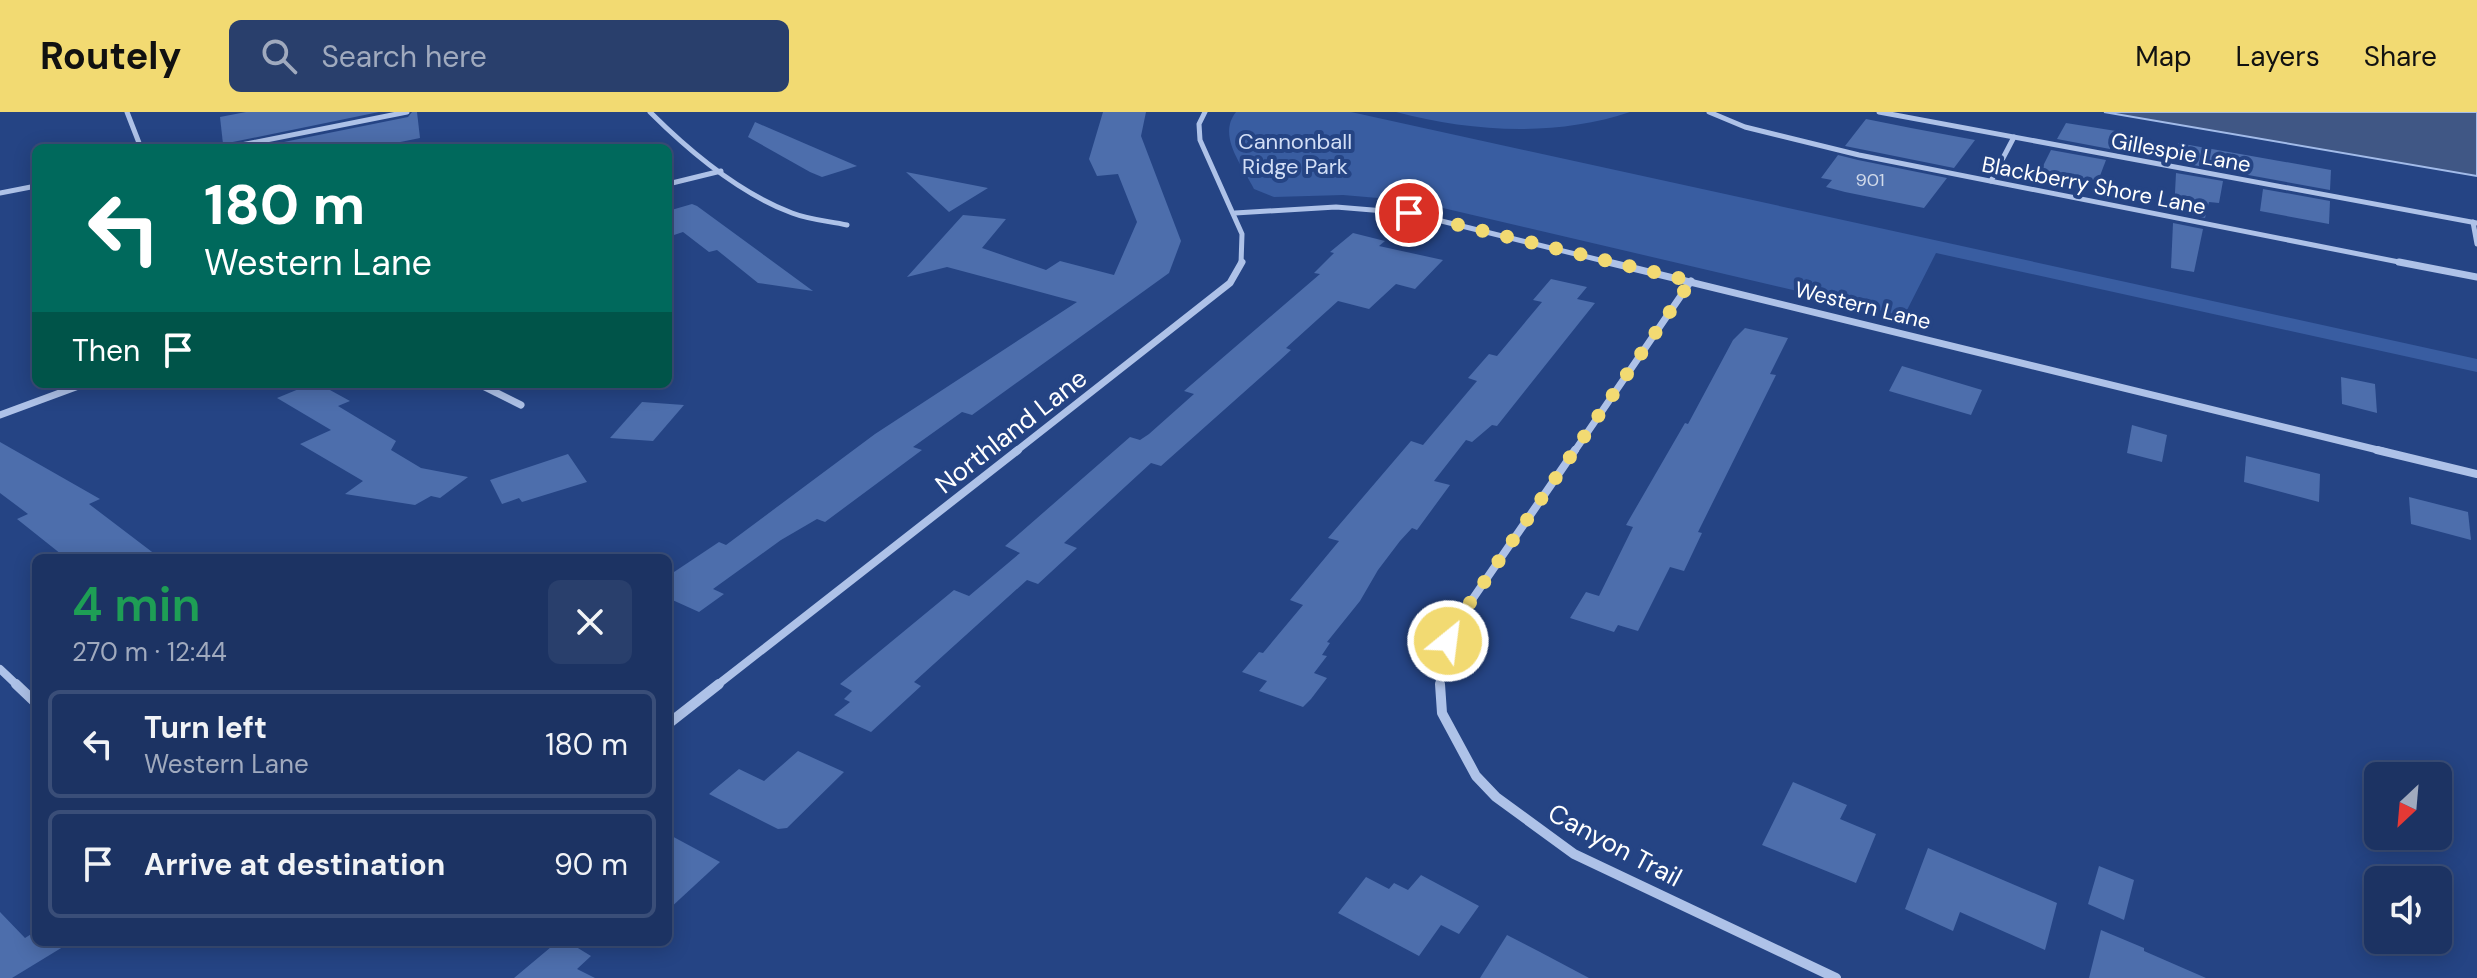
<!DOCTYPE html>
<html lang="en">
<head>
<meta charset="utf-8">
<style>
  :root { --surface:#1c3363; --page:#293f6c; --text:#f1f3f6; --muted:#a0aabe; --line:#3a4e78; --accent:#f2da72 }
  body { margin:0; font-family:"DM Sans",sans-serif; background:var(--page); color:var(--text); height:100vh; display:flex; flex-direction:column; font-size:30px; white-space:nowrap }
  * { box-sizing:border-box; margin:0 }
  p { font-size:26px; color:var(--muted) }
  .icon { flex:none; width:44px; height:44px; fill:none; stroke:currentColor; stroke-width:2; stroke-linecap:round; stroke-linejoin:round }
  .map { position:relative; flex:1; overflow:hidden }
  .sheet { position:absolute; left:32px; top:442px; width:640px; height:392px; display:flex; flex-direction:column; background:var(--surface); border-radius:12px; box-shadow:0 4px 20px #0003,0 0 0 2px var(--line) }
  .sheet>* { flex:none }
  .hud { position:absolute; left:32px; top:32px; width:640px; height:244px; border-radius:12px; box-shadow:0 4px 20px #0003,0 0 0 2px var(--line); background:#00695c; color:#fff; overflow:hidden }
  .needle { width:52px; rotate:206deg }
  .controls { position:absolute; left:2364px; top:650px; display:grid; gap:16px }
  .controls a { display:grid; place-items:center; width:88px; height:88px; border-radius:12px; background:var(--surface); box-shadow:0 4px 20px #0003,0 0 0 2px var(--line); font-size:40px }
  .pin { position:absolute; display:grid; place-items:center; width:68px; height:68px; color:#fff; margin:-34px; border:4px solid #fff; border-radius:50%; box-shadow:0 2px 8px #0007 }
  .me { position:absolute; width:88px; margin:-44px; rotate:29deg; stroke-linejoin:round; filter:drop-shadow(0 0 6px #0008) }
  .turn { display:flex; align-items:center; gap:28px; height:168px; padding:0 40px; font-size:36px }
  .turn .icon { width:104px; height:104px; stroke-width:2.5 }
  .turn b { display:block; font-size:56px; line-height:68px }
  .then { display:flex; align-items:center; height:76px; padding:0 40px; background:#0003; gap:16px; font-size:30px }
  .round { display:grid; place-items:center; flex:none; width:84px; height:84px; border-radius:12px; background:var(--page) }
  .head { display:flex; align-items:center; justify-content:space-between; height:136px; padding:0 40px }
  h1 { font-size:48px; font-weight:600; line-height:60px; color:#1e9e55 }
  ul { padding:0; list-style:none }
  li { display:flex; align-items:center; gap:24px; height:108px; margin:0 16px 12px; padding:0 24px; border:4px solid var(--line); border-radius:12px }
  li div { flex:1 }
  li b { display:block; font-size:30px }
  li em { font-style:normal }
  header { display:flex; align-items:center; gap:48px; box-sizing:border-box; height:112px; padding:0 40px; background:var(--accent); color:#111 }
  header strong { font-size:38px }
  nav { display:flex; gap:44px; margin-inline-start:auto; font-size:28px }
  .search { width:560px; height:72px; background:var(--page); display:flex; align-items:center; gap:20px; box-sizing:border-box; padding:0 28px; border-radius:12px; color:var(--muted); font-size:30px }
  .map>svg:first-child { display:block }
  .green { fill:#395da1 }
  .water { fill:#405785; stroke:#a2bbe9; stroke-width:2 }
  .building { fill:#4d6eac }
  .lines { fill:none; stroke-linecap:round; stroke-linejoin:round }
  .street-far3 { stroke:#aec2e8; stroke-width:5 }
  .street-far2 { stroke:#aec2e8; stroke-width:7 }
  .street-far1 { stroke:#aec2e8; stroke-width:8 }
  .street { stroke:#aec2e8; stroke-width:10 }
  .route { stroke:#f2da72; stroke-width:14; stroke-dasharray:0 25.2 }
  .labels { text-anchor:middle; stroke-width:8; stroke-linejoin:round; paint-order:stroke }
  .far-number-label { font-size:18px; fill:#d2dbea }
  .far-park-label { font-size:22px; fill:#d2def6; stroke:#254484 }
  .far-street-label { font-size:22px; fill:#fff; stroke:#254484 }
  .street-label { font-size:26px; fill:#fff; stroke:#254484 }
</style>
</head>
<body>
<header>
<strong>Routely</strong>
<div class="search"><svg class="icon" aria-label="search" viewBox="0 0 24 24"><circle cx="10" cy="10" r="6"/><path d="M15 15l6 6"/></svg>Search here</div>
<nav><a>Map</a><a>Layers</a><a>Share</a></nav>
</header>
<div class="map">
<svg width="2477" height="866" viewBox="0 0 2477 866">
  <rect width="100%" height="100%" fill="#254484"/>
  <!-- green -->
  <g class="green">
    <path d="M 1236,0 L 1351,0 L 2477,247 L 2477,260 L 1936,141 L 1904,204 L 1413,89 L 1343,83 L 1274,85 L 1254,77 C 1242,53 1217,24 1236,0 Z"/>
    <path d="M 1396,0 L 1630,0 C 1556,25 1471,20 1396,0 Z"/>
  </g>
  <!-- water -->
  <path class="water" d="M 2104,0 L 2477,0 L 2477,64 Z"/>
  <!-- building -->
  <g class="building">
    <path d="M 246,0 L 379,0 L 223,32 L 220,5 Z"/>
    <path d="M 412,0 L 417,0 L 420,26 L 371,36 L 254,36 L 408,5 Z"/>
    <path d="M 1103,0 L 1146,0 L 1141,24 L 1181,129 L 1169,161 L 972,303 L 962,300 L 913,335 L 922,338 L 825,410 L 817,407 L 781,428 L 713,477 L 724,482 L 699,500 L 668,486 L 668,464 L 719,430 L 726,433 L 875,322 L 1077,190 L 947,155 L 907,165 L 963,103 L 1006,107 L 982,136 L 1046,158 L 1060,149 L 1114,163 L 1137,110 L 1118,62 L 1097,64 L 1089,47 Z"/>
    <path d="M 1866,7 L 1911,16 L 1975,28 L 1954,56 L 1845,34 Z"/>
    <path d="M 755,10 L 857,54 L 822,65 L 810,60 L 748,25 Z"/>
    <path d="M 2066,11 L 2116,19 L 2110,37 L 2057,27 Z"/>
    <path d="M 2178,31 L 2331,58 L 2330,78 L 2177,50 Z"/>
    <path d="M 2051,38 L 2106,48 L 2098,69 L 2041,58 Z"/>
    <path d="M 1838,43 L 1858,48 L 1947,66 L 1924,96 L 1845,80 L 1826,75 L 1832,68 L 1821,66 Z"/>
    <path d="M 906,60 L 988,76 L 949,100 Z"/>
    <path d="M 2176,61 L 2223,69 L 2219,91 L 2209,90 L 2205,106 L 2174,100 Z"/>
    <path d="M 2263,77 L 2330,89 L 2329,112 L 2260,99 Z"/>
    <path d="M 692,92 L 697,94 L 813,179 L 758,171 L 717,138 L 709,140 L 683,120 L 668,125 L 668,99 Z"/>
    <path d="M 2173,111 L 2203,117 L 2194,160 L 2171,156 Z"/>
    <path d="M 1353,121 L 1385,129 L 1379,134 L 1443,148 L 1415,177 L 1396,172 L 1369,197 L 1338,189 L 1286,236 L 1291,238 L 1279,249 L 1161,354 L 1151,351 L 1064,431 L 1077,436 L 1038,472 L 1027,468 L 914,570 L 921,574 L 871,620 L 834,603 L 850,590 L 844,587 L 852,579 L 840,572 L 954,478 L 969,484 L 1020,441 L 1005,434 L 1130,325 L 1140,328 L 1149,322 L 1194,282 L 1184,279 L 1320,162 L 1314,161 L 1334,141 L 1330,140 Z"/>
    <path d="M 1551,167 L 1587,175 L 1577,187 L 1595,191 L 1497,314 L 1492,313 L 1472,330 L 1466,328 L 1434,369 L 1450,373 L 1417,418 L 1412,416 L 1400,429 L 1378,458 L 1360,489 L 1327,530 L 1330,531 L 1322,543 L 1327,544 L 1314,561 L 1327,566 L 1311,587 L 1303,595 L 1259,579 L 1267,569 L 1242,560 L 1259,540 L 1263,541 L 1303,493 L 1290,488 L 1339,429 L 1328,426 L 1411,329 L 1423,333 L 1477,269 L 1468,266 L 1489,242 L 1497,244 L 1542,190 L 1533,188 Z"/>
    <path d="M 1745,216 L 1788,226 L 1770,262 L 1776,263 L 1698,420 L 1702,421 L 1684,459 L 1670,455 L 1638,519 L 1618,513 L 1614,520 L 1570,506 L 1586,480 L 1599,484 L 1633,415 L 1626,413 L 1685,311 L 1688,312 L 1733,228 Z"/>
    <path d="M 1902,254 L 1982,278 L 1971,303 L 1889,279 Z"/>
    <path d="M 2341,265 L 2375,272 L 2377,301 L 2342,292 Z"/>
    <path d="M 311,272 L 319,272 L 350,289 L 338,294 L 396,329 L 391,338 L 421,356 L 468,365 L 440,386 L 431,384 L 415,393 L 345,382 L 363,369 L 300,332 L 331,318 L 277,286 Z"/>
    <path d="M 642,290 L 684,293 L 653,329 L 610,326 Z"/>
    <path d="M 2132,313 L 2167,323 L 2162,350 L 2127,341 Z"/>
    <path d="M 0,330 L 100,387 L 89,392 L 160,446 L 66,446 L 17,407 L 28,402 L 0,381 Z"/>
    <path d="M 568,342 L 587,370 L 522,390 L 519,386 L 502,392 L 490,368 Z"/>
    <path d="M 2246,344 L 2320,362 L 2319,390 L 2244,370 Z"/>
    <path d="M 2409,385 L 2468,400 L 2471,428 L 2411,412 Z"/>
    <path d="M 798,639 L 844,660 L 787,716 L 778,717 L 709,682 L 739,657 L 764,669 Z"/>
    <path d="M 1793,670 L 1847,693 L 1840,707 L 1876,722 L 1856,771 L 1762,733 Z"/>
    <path d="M 668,722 L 720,750 L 668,798 Z"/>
    <path d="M 1928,736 L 2057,791 L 2045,838 L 1960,800 L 1953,819 L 1905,797 Z"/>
    <path d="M 2099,754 L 2134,768 L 2124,808 L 2088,792 Z"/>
    <path d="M 1421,763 L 1479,794 L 1459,822 L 1441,813 L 1419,844 L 1338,801 L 1366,765 L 1389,777 L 1394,771 L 1408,778 Z"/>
    <path d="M 0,800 L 25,826 L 36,819 L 36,830 L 71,830 L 12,866 L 0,866 Z"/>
    <path d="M 2101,818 L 2144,836 L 2144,839 L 2206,866 L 2089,866 Z"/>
    <path d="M 1507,823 L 1540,840 L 1589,866 L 1480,866 Z"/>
    <path d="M 557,830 L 568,830 L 591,844 L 577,857 L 595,866 L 514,866 Z"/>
  </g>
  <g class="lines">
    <!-- street-far3 -->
    <g class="street-far3">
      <path d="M 127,0 L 141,36"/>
      <path d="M 650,0 C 689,39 739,81 792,101 C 810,108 829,109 847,113"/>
      <path d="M 1205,0 L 1199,12 L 1200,28 L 1242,122 L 1241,152"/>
      <path d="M 1709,0 L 1745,15 L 1859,43 L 2409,152"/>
      <path d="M 1879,0 L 2477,111"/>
      <path d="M 226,36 L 407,0"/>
      <path d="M 1991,69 L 2014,25"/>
      <path d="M 668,72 L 721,59"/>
      <path d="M 0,81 L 36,74"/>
      <path d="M 1235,101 L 1336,95 L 1409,101 L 1616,152"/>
      <path d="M 2473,110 L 2477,132"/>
    </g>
    <!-- street-far2 -->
    <g class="street-far2">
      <path d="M 1608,150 L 2386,340"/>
      <path d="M 2399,150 L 2477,165"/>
      <path d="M 479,272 L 521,293"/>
      <path d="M 0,303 L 84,272"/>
      <path d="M 1015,340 L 1230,171 L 1242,150"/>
      <path d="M 1574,340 L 1691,169"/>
    </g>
    <!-- street-far1 -->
    <g class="street-far1">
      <path d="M 2377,338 L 2477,362"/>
      <path d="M 0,557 L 18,574"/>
      <path d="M 716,574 L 1018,338"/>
      <path d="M 1440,574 L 1439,553 L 1454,514 L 1575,338"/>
    </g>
    <!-- street -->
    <g class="street">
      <path d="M 16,572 L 36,591"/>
      <path d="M 1440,572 L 1442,601 L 1476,664 L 1496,685 L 1574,742 L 1836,866"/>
      <path d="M 668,612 L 719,572"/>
      <path d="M 315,830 L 339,830"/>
    </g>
  </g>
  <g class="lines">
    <!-- route -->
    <path class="route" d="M 1409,101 L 1691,169 L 1454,514 L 1448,529"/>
  </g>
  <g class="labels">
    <!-- far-number labels -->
    <g class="far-number-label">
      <text x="1870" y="74">901</text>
    </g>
    <!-- far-park labels -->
    <g class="far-park-label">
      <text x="1295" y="37">Cannonball<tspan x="1295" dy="25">Ridge Park</tspan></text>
    </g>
    <!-- far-street labels -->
    <g class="far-street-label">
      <text transform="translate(2181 40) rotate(10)" y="8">Gillespie Lane</text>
      <text transform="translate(2094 73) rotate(11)" y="8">Blackberry Shore Lane</text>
      <text transform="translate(1863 193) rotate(14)" y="8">Western Lane</text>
    </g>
    <!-- street labels -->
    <g class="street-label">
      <text transform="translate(1011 319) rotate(-38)" y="9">Northland Lane</text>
      <text transform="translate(1615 733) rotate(28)" y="9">Canyon Trail</text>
    </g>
  </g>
</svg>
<div class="controls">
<a><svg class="needle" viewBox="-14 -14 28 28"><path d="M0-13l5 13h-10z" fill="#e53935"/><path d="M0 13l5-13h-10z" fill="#a0aabe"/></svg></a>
<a><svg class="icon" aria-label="sound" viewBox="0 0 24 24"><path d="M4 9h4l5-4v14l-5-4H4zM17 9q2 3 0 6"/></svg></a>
</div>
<div class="pin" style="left:1409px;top:101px;background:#d93025"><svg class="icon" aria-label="arrive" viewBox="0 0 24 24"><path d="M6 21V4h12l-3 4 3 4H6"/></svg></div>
<svg class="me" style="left:1448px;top:529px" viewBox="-20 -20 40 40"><circle r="17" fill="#f2da72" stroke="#fff" stroke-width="3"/><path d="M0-11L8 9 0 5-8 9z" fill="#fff"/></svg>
<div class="hud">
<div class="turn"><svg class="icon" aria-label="left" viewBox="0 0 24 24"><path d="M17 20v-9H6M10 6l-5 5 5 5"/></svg><div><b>180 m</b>Western Lane</div></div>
<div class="then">Then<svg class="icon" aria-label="arrive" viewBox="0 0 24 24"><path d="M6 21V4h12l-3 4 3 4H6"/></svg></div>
</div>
<section class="sheet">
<div class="head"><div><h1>4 min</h1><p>270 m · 12:44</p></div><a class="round"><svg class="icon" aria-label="close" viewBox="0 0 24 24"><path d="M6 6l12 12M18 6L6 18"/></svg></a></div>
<ul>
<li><svg class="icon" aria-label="left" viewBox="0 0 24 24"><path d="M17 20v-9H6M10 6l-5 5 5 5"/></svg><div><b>Turn left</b><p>Western Lane</p></div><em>180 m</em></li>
<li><svg class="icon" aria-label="arrive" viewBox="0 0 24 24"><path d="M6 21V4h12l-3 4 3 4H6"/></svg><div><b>Arrive at destination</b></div><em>90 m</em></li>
</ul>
</section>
</div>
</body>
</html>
